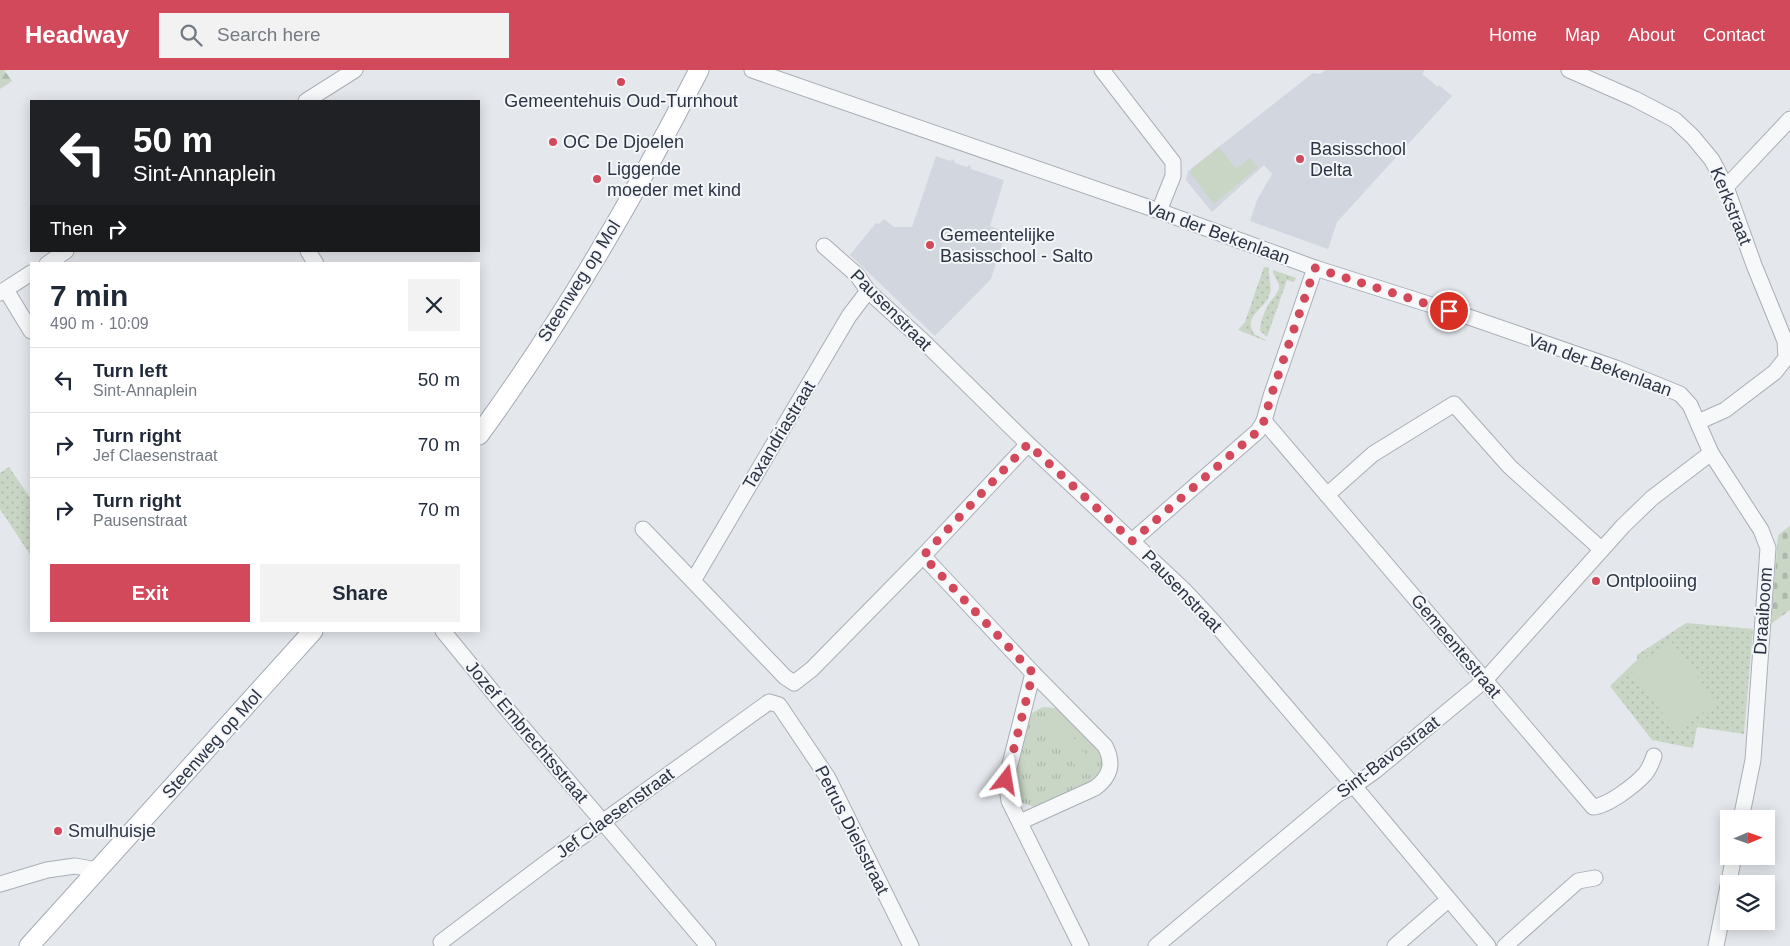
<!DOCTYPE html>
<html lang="en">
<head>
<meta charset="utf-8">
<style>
  :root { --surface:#fff; --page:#f2f2f3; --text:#1f2937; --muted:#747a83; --line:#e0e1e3; --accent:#d1495b }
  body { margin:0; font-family:Arial,sans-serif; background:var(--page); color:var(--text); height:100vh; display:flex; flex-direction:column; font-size:19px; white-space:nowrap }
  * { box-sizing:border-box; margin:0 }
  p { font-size:16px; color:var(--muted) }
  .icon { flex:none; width:28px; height:28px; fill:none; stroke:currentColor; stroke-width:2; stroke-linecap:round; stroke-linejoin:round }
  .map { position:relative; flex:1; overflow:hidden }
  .details { position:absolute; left:30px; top:192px; width:450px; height:370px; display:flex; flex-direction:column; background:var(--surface); border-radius:0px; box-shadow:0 2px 12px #0003 }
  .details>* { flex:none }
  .hud { position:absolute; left:30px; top:30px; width:450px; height:152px; border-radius:0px; box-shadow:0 2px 12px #0003; background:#202124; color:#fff; overflow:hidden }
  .needle { width:32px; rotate:88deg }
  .controls { position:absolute; left:1720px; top:740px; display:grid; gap:10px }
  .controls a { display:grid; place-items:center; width:55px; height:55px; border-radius:0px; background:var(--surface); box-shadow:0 2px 12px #0003; font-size:25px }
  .pin { position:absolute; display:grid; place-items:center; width:42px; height:42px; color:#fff; margin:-21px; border:2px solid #fff; border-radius:50%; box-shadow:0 1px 5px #0007 }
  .me { position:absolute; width:55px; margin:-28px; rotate:14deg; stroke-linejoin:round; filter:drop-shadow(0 0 4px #0008) }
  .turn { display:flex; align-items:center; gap:18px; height:105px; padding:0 20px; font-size:22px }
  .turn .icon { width:65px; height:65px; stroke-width:2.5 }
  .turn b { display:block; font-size:35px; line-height:42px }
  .then { display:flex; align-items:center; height:48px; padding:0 20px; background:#0003; gap:10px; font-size:19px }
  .round { display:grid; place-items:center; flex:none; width:52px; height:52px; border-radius:0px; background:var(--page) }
  .headline { display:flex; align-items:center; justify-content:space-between; height:85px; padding:0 20px }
  h1 { font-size:30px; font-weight:600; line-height:38px }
  .primary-button { display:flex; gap:10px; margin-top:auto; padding:10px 20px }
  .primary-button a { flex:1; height:58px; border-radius:0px; background:var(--accent); color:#fff; font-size:20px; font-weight:600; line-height:58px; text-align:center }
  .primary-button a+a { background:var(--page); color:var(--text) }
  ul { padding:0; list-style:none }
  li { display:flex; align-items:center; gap:15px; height:65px; padding:0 20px; border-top:1px solid var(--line) }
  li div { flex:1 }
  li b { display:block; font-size:19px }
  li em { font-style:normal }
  header { display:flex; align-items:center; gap:30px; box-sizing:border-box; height:70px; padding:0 25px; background:var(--accent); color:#fff }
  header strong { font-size:24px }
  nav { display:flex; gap:28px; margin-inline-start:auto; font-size:18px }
  .search { width:350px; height:45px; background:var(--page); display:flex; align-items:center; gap:12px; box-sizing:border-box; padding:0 18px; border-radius:0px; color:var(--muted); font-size:19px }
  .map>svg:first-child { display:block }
  .built { fill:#d2d6de }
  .grass { fill:url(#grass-dots) }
  .forest { fill:url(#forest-firs) }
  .cemetery { fill:url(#cemetery-stones) }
  .park { fill:url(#park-tufts) }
  .garden { fill:#c9d6c5 }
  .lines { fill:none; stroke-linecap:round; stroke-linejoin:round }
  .minor-casing { stroke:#a9aeb7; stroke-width:17 }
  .major-casing { stroke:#a3abb8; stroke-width:21 }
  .minor { stroke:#f7f8fa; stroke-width:15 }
  .major { stroke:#fff; stroke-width:19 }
  .route { stroke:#d1495b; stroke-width:9; stroke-dasharray:0 16.2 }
  .poi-dot { fill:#d1495b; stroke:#f4f6f9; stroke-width:2 }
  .labels { text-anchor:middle; stroke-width:4; stroke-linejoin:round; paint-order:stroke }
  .poi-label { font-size:18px; fill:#2b3445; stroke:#f4f6f9; text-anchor:start }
  .street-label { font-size:18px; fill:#2b3445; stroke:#f4f6f9 }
</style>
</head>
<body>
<header>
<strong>Headway</strong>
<div class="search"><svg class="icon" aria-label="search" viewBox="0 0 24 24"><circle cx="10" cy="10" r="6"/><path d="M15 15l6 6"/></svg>Search here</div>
<nav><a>Home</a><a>Map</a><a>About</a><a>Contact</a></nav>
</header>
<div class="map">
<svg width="1790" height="876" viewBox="0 0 1790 876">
  <defs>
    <pattern id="grass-dots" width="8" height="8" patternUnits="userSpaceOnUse" patternTransform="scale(1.25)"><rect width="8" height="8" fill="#c9d6c5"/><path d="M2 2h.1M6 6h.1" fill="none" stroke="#adb8ab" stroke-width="1.8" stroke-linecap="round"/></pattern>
    <pattern id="forest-firs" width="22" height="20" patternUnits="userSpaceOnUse" patternTransform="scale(1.25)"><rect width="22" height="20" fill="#c9d6c5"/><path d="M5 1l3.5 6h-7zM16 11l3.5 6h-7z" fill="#adb8ab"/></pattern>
    <pattern id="cemetery-stones" width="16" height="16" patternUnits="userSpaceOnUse" patternTransform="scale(1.25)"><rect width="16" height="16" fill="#c9d6c5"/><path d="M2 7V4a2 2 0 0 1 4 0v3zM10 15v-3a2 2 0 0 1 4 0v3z" fill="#adb8ab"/></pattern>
    <pattern id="park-tufts" width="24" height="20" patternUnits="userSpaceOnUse" patternTransform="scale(1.25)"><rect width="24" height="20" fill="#c9d6c5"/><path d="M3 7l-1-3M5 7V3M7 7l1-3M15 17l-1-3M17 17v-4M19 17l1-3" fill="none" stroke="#adb8ab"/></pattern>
  </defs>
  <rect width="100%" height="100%" fill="#e4e7ec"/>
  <!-- built -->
  <g class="built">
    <path d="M 1326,0 L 1425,0 L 1422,4 L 1438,17 L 1439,15 L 1452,26 L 1337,152 L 1328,179 L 1250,151 L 1257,130 L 1272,104 L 1264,95 L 1212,142 L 1211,141 L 1186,110 L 1188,101 L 1313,3 L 1320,4 Z"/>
    <path d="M 936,86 L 950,91 L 953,89 L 955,93 L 967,97 L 970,95 L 971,99 L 1004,110 L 990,156 L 1006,162 L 991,209 L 935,266 L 850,185 L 876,153 L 879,154 L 884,149 L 894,157 L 912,157 Z"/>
  </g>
  <!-- grass -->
  <g class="grass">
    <path d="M 1264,197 L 1269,198 C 1268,208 1273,217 1269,226 C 1264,240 1243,246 1254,264 L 1266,270 L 1266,271 L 1238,260 L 1245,252 Z"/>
    <path d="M 1273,200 L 1296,208 L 1294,212 L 1287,210 L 1267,267 L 1260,261 C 1260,252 1265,240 1270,232 C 1273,228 1278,223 1279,218 C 1280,212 1273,207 1273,200 Z"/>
    <path d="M 9,397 L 31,429 L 31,486 L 0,439 L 0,403 Z"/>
    <path d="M 1686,553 L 1753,559 L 1744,664 L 1697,657 L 1693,678 L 1652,670 L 1610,616 L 1637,590 L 1637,585 Z"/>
  </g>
  <!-- forest -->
  <path class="forest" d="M 0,0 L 4,0 L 12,11 L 0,19 Z"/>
  <!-- cemetery -->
  <path class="cemetery" d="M 1790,456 L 1790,540 L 1771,554 L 1778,465 Z"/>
  <!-- park -->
  <path class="park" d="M 1043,637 L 1057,638 L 1099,679 L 1103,691 L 1101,700 L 1095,710 L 1037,738 L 1023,733 L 1017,725 L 1013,711 L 1030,644 Z"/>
  <!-- garden -->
  <g class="garden">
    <path d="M 1219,77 L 1236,99 L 1250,88 L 1258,97 L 1214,134 L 1190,103 L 1192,99 Z"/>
    <path d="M 1671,571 L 1717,633 L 1676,661 L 1630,600 Z"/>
    <path d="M 1060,648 L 1091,693 L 1079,701 L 1048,656 Z"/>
    <path d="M 1078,660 L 1094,680 L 1089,684 L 1073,664 Z"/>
  </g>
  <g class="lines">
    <!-- minor casing -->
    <g class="minor-casing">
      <g id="minor">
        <path d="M 752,0 L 1159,141 L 1315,198 L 1466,246 L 1616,298 L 1680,324 L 1690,335 L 1711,383 L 1761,460 L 1768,478 L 1753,690 L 1741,749"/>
        <path d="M 1102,0 L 1173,92 L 1173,106 L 1159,141"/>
        <path d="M 1569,0 L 1635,29 L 1675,50 L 1693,67 L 1712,90 L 1726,117 L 1754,195 L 1785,271 L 1786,288 L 1775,302 L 1725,340 L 1698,352"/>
        <path d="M 306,31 L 355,0"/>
        <path d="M 1726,117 L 1790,49"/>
        <path d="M 824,176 L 857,205 L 868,221 L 921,269 L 1028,374 L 1185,521 L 1213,551 L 1354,716 L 1488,876"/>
        <path d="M 308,181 L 316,194"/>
        <path d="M 47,194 L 66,181"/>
        <path d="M 6,220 L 31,261"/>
        <path d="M 0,223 L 31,203"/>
        <path d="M 1264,351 L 1593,737 C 1608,736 1635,715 1645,704 C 1649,699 1652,692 1654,686"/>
        <path d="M 1327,425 L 1373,384 L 1454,334 L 1510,397 L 1601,479"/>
        <path d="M 643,459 L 785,607 L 794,613 L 812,599 L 923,486 L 1028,374"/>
        <path d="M 1132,471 L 1258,361 L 1264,351 L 1271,326 L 1315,198"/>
        <path d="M 923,486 L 1033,603 L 1105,676 C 1114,693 1111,706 1095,718 L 1020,752"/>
        <path d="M 693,511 L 849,246 L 868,221"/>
        <path d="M 443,561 L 501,632 L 708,876"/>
        <path d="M 1033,603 L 1006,710 L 1009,731 L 1081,876"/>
        <path d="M 0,814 L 47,800 L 75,796 L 98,800"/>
        <path d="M 441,872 L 551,789 L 769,632 L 779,635 L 828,708 L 911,876"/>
        <path d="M 1156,876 L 1338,724 L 1354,716 L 1375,701 L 1485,610 L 1623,456 L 1652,428 L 1711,383"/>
        <path d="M 1395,876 L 1448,830"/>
        <path d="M 1505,876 L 1578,811 L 1595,808"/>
        <path d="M 1716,876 L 1734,786"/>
      </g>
    </g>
    <!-- major casing -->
    <g class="major-casing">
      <g id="major">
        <path d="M 479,365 C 563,250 635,126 699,0"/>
        <path d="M 29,876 L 313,561"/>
      </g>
    </g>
    <!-- minor -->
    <use href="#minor" class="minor"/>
    <!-- major -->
    <use href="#major" class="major"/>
  </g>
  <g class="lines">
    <!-- route -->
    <path class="route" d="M 1006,710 L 1033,603 L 923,486 L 936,472 L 1028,374 L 1132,471 L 1258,361 L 1264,351 L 1271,326 L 1315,198 L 1449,241"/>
  </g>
  <!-- markers -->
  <g class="poi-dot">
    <circle cx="621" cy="12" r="5"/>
    <circle cx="553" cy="72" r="5"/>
    <circle cx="1300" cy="89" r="5"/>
    <circle cx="597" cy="109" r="5"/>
    <circle cx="930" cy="175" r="5"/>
    <circle cx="1596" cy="511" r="5"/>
    <circle cx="58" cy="761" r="5"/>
  </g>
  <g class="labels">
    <!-- poi labels -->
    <g class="poi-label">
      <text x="621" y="37" text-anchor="middle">Gemeentehuis Oud-Turnhout</text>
      <text x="563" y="78">OC De Djoelen</text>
      <text x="1310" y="85">Basisschool<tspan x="1310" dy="21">Delta</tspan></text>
      <text x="607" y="105">Liggende<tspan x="607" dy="21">moeder met kind</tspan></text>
      <text x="940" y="171">Gemeentelijke<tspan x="940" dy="21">Basisschool - Salto</tspan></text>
      <text x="1606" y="517">Ontplooiing</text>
      <text x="68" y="767">Smulhuisje</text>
    </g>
    <!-- street labels -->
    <g class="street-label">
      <text transform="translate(1731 136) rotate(68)" y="6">Kerkstraat</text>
      <text transform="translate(1218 163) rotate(20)" y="6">Van der Bekenlaan</text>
      <text transform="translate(579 211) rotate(-58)" y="6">Steenweg op Mol</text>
      <text transform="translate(891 240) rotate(45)" y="6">Pausenstraat</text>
      <text transform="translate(1600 295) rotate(20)" y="6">Van der Bekenlaan</text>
      <text transform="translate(779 365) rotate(-59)" y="6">Taxandriastraat</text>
      <text transform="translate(1182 521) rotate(46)" y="6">Pausenstraat</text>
      <text transform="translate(1763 541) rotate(-86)" y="6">Draaiboom</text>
      <text transform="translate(1456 576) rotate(50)" y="6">Gemeentestraat</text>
      <text transform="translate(527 662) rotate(50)" y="6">Jozef Embrechtsstraat</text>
      <text transform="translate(212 674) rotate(-48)" y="6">Steenweg op Mol</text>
      <text transform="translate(1388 687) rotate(-37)" y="6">Sint-Bavostraat</text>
      <text transform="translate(615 743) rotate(-36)" y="6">Jef Claesenstraat</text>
      <text transform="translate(852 760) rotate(63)" y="6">Petrus Dielsstraat</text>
    </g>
  </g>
</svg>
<div class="controls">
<a><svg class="needle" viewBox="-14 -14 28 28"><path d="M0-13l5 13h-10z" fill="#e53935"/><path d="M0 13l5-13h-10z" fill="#747a83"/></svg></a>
<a><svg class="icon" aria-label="layers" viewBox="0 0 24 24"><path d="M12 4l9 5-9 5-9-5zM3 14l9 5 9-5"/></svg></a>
</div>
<div class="pin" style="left:1449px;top:241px;background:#d93025"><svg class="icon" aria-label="arrive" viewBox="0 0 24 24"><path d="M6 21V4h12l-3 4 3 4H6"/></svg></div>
<svg class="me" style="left:1006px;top:710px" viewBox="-20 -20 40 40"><path d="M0-17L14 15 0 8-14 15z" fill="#d1495b" stroke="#fff" stroke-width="4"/></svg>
<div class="hud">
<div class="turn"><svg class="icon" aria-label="left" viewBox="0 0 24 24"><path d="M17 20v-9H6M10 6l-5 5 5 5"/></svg><div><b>50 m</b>Sint-Annaplein</div></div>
<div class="then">Then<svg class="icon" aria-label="right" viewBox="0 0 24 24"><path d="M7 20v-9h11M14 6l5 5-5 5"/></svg></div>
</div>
<section class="details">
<div class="headline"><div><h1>7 min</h1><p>490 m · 10:09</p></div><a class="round"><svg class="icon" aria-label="close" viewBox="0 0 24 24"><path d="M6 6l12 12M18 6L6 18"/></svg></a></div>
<ul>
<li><svg class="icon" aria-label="left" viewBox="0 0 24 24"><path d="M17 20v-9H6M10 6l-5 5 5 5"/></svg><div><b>Turn left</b><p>Sint-Annaplein</p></div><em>50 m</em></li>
<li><svg class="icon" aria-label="right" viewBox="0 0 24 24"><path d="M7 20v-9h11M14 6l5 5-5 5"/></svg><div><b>Turn right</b><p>Jef Claesenstraat</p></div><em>70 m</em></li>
<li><svg class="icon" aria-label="right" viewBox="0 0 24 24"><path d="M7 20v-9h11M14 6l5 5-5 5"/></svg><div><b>Turn right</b><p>Pausenstraat</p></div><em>70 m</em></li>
</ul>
<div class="primary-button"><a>Exit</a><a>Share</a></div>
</section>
</div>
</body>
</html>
